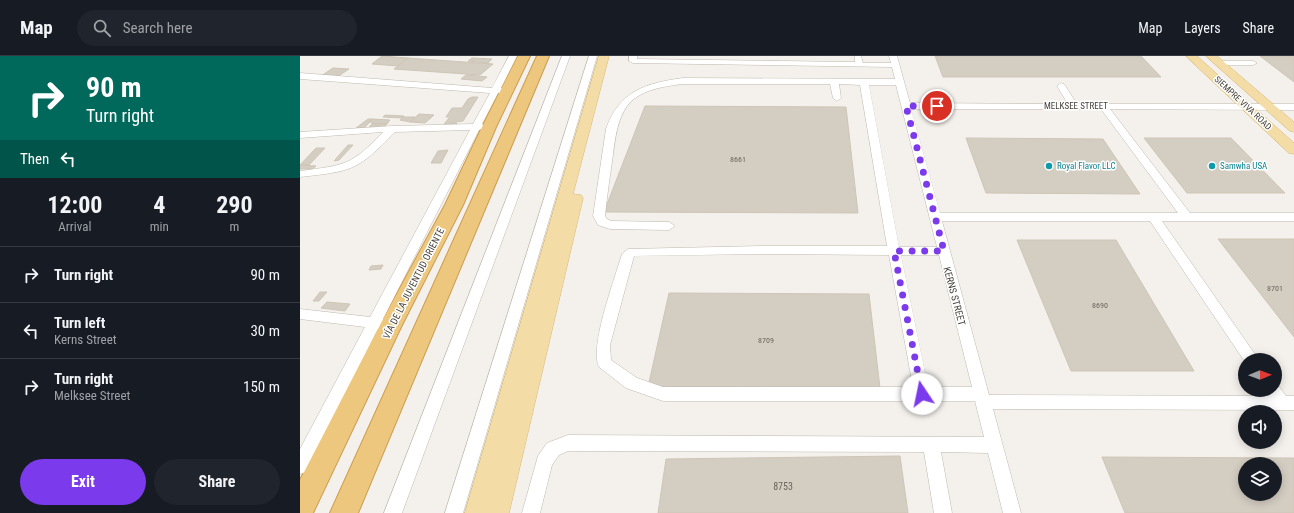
<!DOCTYPE html>
<html lang="en">
<head>
<meta charset="utf-8">
<style>
  :root { --surface:#171b24; --page:#20242c; --text:#f1f3f6; --muted:#9ea1a6; --line:#363941; --accent:#7c3aed }
  body { margin:0; font-family:"Roboto Condensed",sans-serif; background:var(--page); color:var(--text); height:100vh; display:flex; flex-direction:column; font-size:15px; white-space:nowrap }
  * { box-sizing:border-box; margin:0 }
  p { font-size:13px; color:var(--muted) }
  .icon { flex:none; width:22px; height:22px; fill:none; stroke:currentColor; stroke-width:2; stroke-linecap:round; stroke-linejoin:round }
  .map { position:relative; flex:1; overflow:hidden }
  .sheet { display:flex; flex-direction:column; background:var(--surface); width:300px }
  .sheet>* { flex:none }
  .guide { background:#00695c; color:#fff; overflow:hidden }
  .needle { width:26px; rotate:89deg }
  .buttons { position:absolute; left:938px; top:297px; display:grid; gap:8px }
  .buttons a { display:grid; place-items:center; width:44px; height:44px; border-radius:50%; background:var(--surface); box-shadow:0 2px 10px #0003; font-size:20px }
  .pin { position:absolute; display:grid; place-items:center; width:34px; height:34px; color:#fff; margin:-17px; border:2px solid #fff; border-radius:50%; box-shadow:0 1px 4px #0007 }
  .me { position:absolute; width:44px; margin:-22px; rotate:349deg; stroke-linejoin:round; filter:drop-shadow(0 0 3px #0008) }
  .turn { display:flex; align-items:center; gap:14px; height:84px; padding:0 20px; font-size:18px }
  .turn .icon { width:52px; height:52px; stroke-width:2.5 }
  .turn b { display:block; font-size:28px; line-height:34px }
  .then { display:flex; align-items:center; height:38px; padding:0 20px; background:#0003; gap:8px; font-size:15px }
  .eta { display:flex; justify-content:space-evenly; align-items:center; height:68px; text-align:center }
  .eta b { font-size:24px; font-weight:700; line-height:28px }
  .action { display:flex; gap:8px; margin-top:auto; padding:8px 20px }
  .action a { flex:1; height:46px; border-radius:24px; background:var(--accent); color:#fff; font-size:16px; font-weight:700; line-height:46px; text-align:center }
  .action a+a { background:var(--page); color:var(--text) }
  ul { padding:0; list-style:none }
  li { display:flex; align-items:center; gap:12px; height:56px; padding:0 20px; border-top:1px solid var(--line) }
  li div { flex:1 }
  li b { display:block; font-size:15px }
  li em { font-style:normal }
  header { display:flex; align-items:center; gap:24px; box-sizing:border-box; height:56px; padding:0 20px; background:var(--surface); border-bottom:1px solid var(--line) }
  header strong { font-size:19px }
  nav { display:flex; gap:22px; margin-inline-start:auto; font-size:14px }
  .search { width:280px; height:36px; background:var(--page); display:flex; align-items:center; gap:10px; box-sizing:border-box; padding:0 14px; border-radius:22px; color:var(--muted); font-size:15px }
  main { display:flex; flex:1; min-height:0 }
  .map>svg:first-child { display:block }
  .building { fill:#d4cdc2; stroke:#cec5b6; fill-rule:evenodd }
  .lines { fill:none; stroke-linecap:round; stroke-linejoin:round }
  .minor-casing { stroke:#bfb9af; stroke-width:1 }
  .major-casing { stroke:#d7b977; stroke-width:1 }
  .highway-casing { stroke:#cc9c4e; stroke-width:2 }
  .minor { fill:#fff; fill-rule:evenodd }
  .major { fill:#f3dca6; fill-rule:evenodd }
  .highway { fill:#edc77d; fill-rule:evenodd }
  .route { stroke:#7c3aed; stroke-width:7; stroke-dasharray:0 12.6 }
  .culture-dot { fill:#0f9aa8; stroke:#fff; stroke-width:1.5 }
  .labels { text-anchor:middle; stroke-width:3; stroke-linejoin:round; paint-order:stroke }
  .number-label { font-size:8px; fill:#6b655c }
  .far-street-label { font-size:9px; fill:#48423a; stroke:#fff }
  .far-culture-label { font-size:9px; fill:#0d838f; stroke:#fff; text-anchor:start }
  .street-label { font-size:10px; fill:#48423a; stroke:#fff }
  .near-number-label { font-size:10px; fill:#6b655c }
</style>
</head>
<body>
<header>
<strong>Map</strong>
<div class="search"><svg class="icon" aria-label="search" viewBox="0 0 24 24"><circle cx="10" cy="10" r="6"/><path d="M15 15l6 6"/></svg>Search here</div>
<nav><a>Map</a><a>Layers</a><a>Share</a></nav>
</header>
<main>
<section class="sheet">
<div class="guide">
<div class="turn"><svg class="icon" aria-label="right" viewBox="0 0 24 24"><path d="M7 20v-9h11M14 6l5 5-5 5"/></svg><div><b>90 m</b>Turn right</div></div>
<div class="then">Then<svg class="icon" aria-label="left" viewBox="0 0 24 24"><path d="M17 20v-9H6M10 6l-5 5 5 5"/></svg></div>
</div>
<div class="eta">
<div><b>12:00</b><p>Arrival</p></div>
<div><b>4</b><p>min</p></div>
<div><b>290</b><p>m</p></div>
</div>
<ul>
<li><svg class="icon" aria-label="right" viewBox="0 0 24 24"><path d="M7 20v-9h11M14 6l5 5-5 5"/></svg><div><b>Turn right</b></div><em>90 m</em></li>
<li><svg class="icon" aria-label="left" viewBox="0 0 24 24"><path d="M17 20v-9H6M10 6l-5 5 5 5"/></svg><div><b>Turn left</b><p>Kerns Street</p></div><em>30 m</em></li>
<li><svg class="icon" aria-label="right" viewBox="0 0 24 24"><path d="M7 20v-9h11M14 6l5 5-5 5"/></svg><div><b>Turn right</b><p>Melksee Street</p></div><em>150 m</em></li>
</ul>
<div class="action"><a>Exit</a><a>Share</a></div>
</section>
<div class="map">
<svg width="994" height="457" viewBox="0 0 994 457">
  <rect width="100%" height="100%" fill="#f4f1ec"/>
  <!-- building -->
  <g class="building">
    <path d="M 82,0 L 108,2 L 98,10 L 72,8 Z"/>
    <path d="M 635,0 L 841,0 L 861,21 L 643,21 Z"/>
    <path d="M 960,0 L 994,0 L 994,26 Z"/>
    <path d="M 108,2 L 193,8 L 180,19 L 94,13 Z"/>
    <path d="M 172,2 L 192,3 L 188,7 L 168,5 Z"/>
    <path d="M 33,12 L 49,13 L 37,21 L 21,20 Z"/>
    <path d="M 166,19 L 178,20 L 187,21 L 182,25 L 161,23 Z"/>
    <path d="M 172,41 L 178,41 L 163,65 L 149,67 L 157,67 L 156,69 L 144,68 L 150,61 L 146,61 L 152,52 L 162,52 L 168,43 Z"/>
    <path d="M 345,50 L 546,51 L 558,157 L 304,156 Z"/>
    <path d="M 119,58 L 134,59 L 125,67 L 110,66 Z"/>
    <path d="M 85,59 L 104,60 L 103,62 L 83,61 Z"/>
    <path d="M 104,61 L 115,61 L 110,66 L 100,64 Z"/>
    <path d="M 68,63 L 73,63 L 64,72 L 56,72 Z"/>
    <path d="M 73,63 L 90,64 L 87,68 L 72,68 L 72,66 L 69,66 Z"/>
    <path d="M 72,68 L 87,68 L 84,71 L 68,72 Z"/>
    <path d="M 666,82 L 803,83 L 840,138 L 686,137 Z"/>
    <path d="M 844,82 L 931,82 L 985,137 L 887,137 Z"/>
    <path d="M 48,89 L 53,89 L 39,104 L 34,105 Z"/>
    <path d="M 16,92 L 25,92 L 9,109 L 0,109 Z"/>
    <path d="M 148,94 L 141,107 L 131,107 L 138,95 Z"/>
    <path d="M 0,109 L 16,110 L 12,113 L 0,113 Z"/>
    <path d="M 918,183 L 994,183 L 994,281 Z"/>
    <path d="M 717,184 L 816,184 L 894,315 L 771,315 Z"/>
    <path d="M 83,209 L 81,213 L 69,214 L 71,210 Z"/>
    <path d="M 20,236 L 27,236 L 19,245 L 13,245 Z"/>
    <path d="M 369,237 L 569,238 L 580,332 L 348,331 Z"/>
    <path d="M 27,246 L 50,248 L 45,255 L 21,252 Z"/>
    <path d="M 600,400 L 608,457 L 358,457 L 366,403 Z"/>
    <path d="M 802,401 L 994,402 L 994,457 L 825,457 ZM 945,408 L 975,408 L 975,438 L 945,438 Z"/>
  </g>
  <g class="lines">
    <!-- minor casing -->
    <g class="minor-casing">
      <g id="minor">
        <path d="M 209,0 L 217,0 L 201,32 L 207,35 L 203,38 L 198,37 L 182,68 L 187,71 L 179,74 L 83,263 L 88,268 L 86,272 L 78,273 L 6,416 L 0,418 L 0,393 L 65,271 L 0,263 L 0,253 L 70,261 L 170,74 L 95,76 C 57,115 53,115 0,121 L 0,115 C 45,109 51,110 83,76 L 0,82 L 0,76 L 92,70 L 173,68 L 190,37 L 0,23 L 0,17 L 192,32 Z"/>
        <path d="M 262,0 L 270,0 L 102,457 L 84,457 Z"/>
        <path d="M 289,0 L 297,0 L 163,457 L 145,457 Z"/>
        <path d="M 329,0 L 337,0 L 337,3 L 555,6 L 555,0 L 561,0 L 563,7 L 591,7 L 589,0 L 597,0 L 610,47 L 768,48 L 757,30 L 761,27 L 764,28 L 777,48 L 994,48 L 994,54 L 810,53 L 890,157 L 994,157 L 994,165 L 862,165 L 959,304 L 945,304 L 945,306 L 850,165 L 642,165 L 689,339 L 969,340 L 965,334 L 975,334 L 975,328 L 978,329 L 986,340 L 994,340 L 994,354 L 693,353 L 721,457 L 703,457 L 688,397 L 641,396 L 652,457 L 634,457 L 624,396 L 268,395 L 259,399 L 252,409 L 240,457 L 222,457 L 238,400 L 247,387 L 268,379 L 684,381 L 675,345 L 363,345 L 326,332 L 299,311 C 289,291 315,222 322,198 L 328,193 L 461,190 L 587,190 L 560,29 L 539,28 L 541,42 L 537,45 L 533,42 L 530,28 L 383,28 C 330,34 319,47 313,99 C 310,119 307,140 305,160 L 307,163 L 311,165 L 369,166 L 375,170 L 369,174 L 310,173 L 298,169 L 293,160 L 306,73 C 319,35 346,27 383,22 L 595,23 L 592,11 L 333,7 L 329,5 ZM 569,29 L 596,29 L 637,191 L 599,191 ZM 611,53 L 801,53 L 878,157 L 640,157 ZM 461,198 L 589,199 L 613,331 L 363,331 L 337,322 L 311,304 L 310,289 L 334,200 ZM 601,199 L 639,199 L 672,331 L 628,331 Z"/>
        <path d="M 915,5 L 953,5 L 957,7 L 953,9 L 918,9 L 914,7 Z"/>
      </g>
    </g>
    <!-- major casing -->
    <g class="major-casing">
      <g id="major">
        <path d="M 299,0 L 309,0 L 273,138 L 281,139 L 283,142 L 209,457 L 165,457 Z"/>
        <path d="M 886,0 L 897,0 L 994,87 L 994,98 L 989,97 Z"/>
        <path d="M 906,0 L 917,0 L 994,66 L 994,76 L 990,75 Z"/>
      </g>
    </g>
    <!-- highway casing -->
    <g class="highway-casing">
      <g id="highway">
        <path d="M 218,0 L 230,0 L 196,71 L 163,149 L 102,269 L 13,457 L 0,457 L 0,424 L 80,269 L 145,149 L 182,71 Z"/>
        <path d="M 237,0 L 249,0 L 58,457 L 30,457 Z"/>
      </g>
    </g>
    <!-- minor -->
    <use href="#minor" class="minor"/>
    <!-- major -->
    <use href="#major" class="major"/>
    <!-- highway -->
    <use href="#highway" class="highway"/>
  </g>
  <g class="lines">
    <!-- route -->
    <path class="route" d="M 622,338 L 594,195 L 644,195 L 606,50 L 637,50"/>
  </g>
  <!-- markers -->
  <g class="culture-dot">
    <circle cx="749" cy="110" r="4"/>
    <circle cx="912" cy="110" r="4"/>
  </g>
  <g class="labels">
    <!-- number labels -->
    <g class="number-label">
      <text x="438" y="106">8661</text>
      <text x="975" y="235">8701</text>
      <text x="800" y="252">8690</text>
      <text x="466" y="287">8709</text>
    </g>
    <!-- far-street labels -->
    <g class="far-street-label">
      <text transform="translate(943 47) rotate(43)" y="3">SIEMPRE VIVA ROAD</text>
      <text x="776" y="53">MELKSEE STREET</text>
    </g>
    <!-- far-culture labels -->
    <g class="far-culture-label">
      <text x="757" y="113">Royal Flavor LLC</text>
      <text x="920" y="113">Samwha USA</text>
    </g>
    <!-- street labels -->
    <g class="street-label">
      <text transform="translate(113 227) rotate(-63)" y="4">VÍA DE LA JUVENTUD ORIENTE</text>
      <text transform="translate(655 240) rotate(75)" y="4">KERNS STREET</text>
    </g>
    <!-- near-number labels -->
    <g class="near-number-label">
      <text x="483" y="434">8753</text>
    </g>
  </g>
</svg>
<div class="buttons">
<a><svg class="needle" viewBox="-14 -14 28 28"><path d="M0-13l5 13h-10z" fill="#e53935"/><path d="M0 13l5-13h-10z" fill="#9ea1a6"/></svg></a>
<a><svg class="icon" aria-label="sound" viewBox="0 0 24 24"><path d="M4 9h4l5-4v14l-5-4H4zM17 9q2 3 0 6"/></svg></a>
<a><svg class="icon" aria-label="layers" viewBox="0 0 24 24"><path d="M12 4l9 5-9 5-9-5zM3 14l9 5 9-5"/></svg></a>
</div>
<div class="pin" style="left:637px;top:50px;background:#d93025"><svg class="icon" aria-label="arrive" viewBox="0 0 24 24"><path d="M6 21V4h12l-3 4 3 4H6"/></svg></div>
<svg class="me" style="left:622px;top:338px" viewBox="-20 -20 40 40"><circle r="19" fill="#fff"/><path d="M0-13L10 11 0 6-10 11z" fill="#7c3aed"/></svg>
</div>
</main>
</body>
</html>
